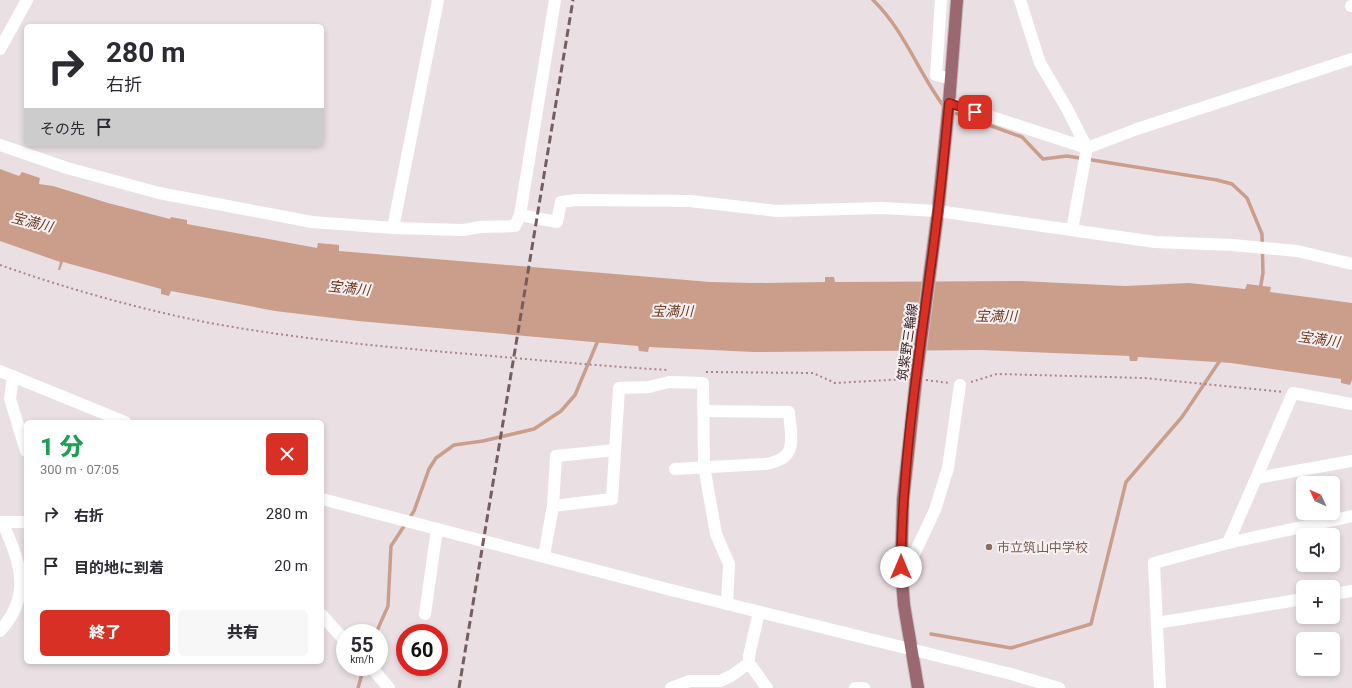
<!DOCTYPE html>
<html lang="ja">
<head>
<meta charset="utf-8">
<style>
  :root { --surface:#fff; --page:#f7f7f7; --text:#2b2b33; --muted:#7c7c81; --accent:#d93025 }
  body { margin:0; font-family:Roboto,"Noto Sans JP",sans-serif; background:var(--page); color:var(--text); height:100vh; display:flex; flex-direction:column; font-size:15px; white-space:nowrap }
  * { box-sizing:border-box; margin:0 }
  p { font-size:13px; color:var(--muted) }
  .icon { flex:none; width:22px; height:22px; fill:none; stroke:currentColor; stroke-width:2; stroke-linecap:round; stroke-linejoin:round }
  .map { position:relative; flex:1; overflow:hidden }
  .details { position:absolute; left:24px; top:420px; width:300px; height:244px; display:flex; flex-direction:column; background:var(--surface); border-radius:6px; box-shadow:0 2px 6px #0003 }
  .details>* { flex:none }
  .guide { position:absolute; left:24px; top:24px; width:300px; height:122px; border-radius:6px; box-shadow:0 2px 6px #0003; background:#fff; color:var(--text); overflow:hidden }
  .needle { width:26px; rotate:314deg }
  .fabs { position:absolute; left:1296px; top:476px; display:grid; gap:8px }
  .fabs a { display:grid; place-items:center; width:44px; height:44px; border-radius:6px; background:var(--surface); box-shadow:0 2px 6px #0003; font-size:20px }
  .speed { position:absolute; left:336px; top:624px; display:flex; gap:8px; font-size:20px; font-weight:700; text-align:center }
  .speed>* { display:grid; place-content:center; width:52px; height:52px; border-radius:50%; background:var(--surface); box-shadow:0 2px 6px #0003; line-height:1 }
  .speed small { font-size:10px; font-weight:400 }
  .speed .limit { border:6px solid #d22; background:#fff; color:#111 }
  .pin { position:absolute; display:grid; place-items:center; width:34px; height:34px; color:#fff; margin:-17px; border-radius:8px; box-shadow:0 2px 6px #0006 }
  .me { position:absolute; width:44px; margin:-22px; rotate:0deg; stroke-linejoin:round; filter:drop-shadow(0 0 3px #0008) }
  .turn { display:flex; align-items:center; gap:14px; height:84px; padding:0 16px; font-size:18px }
  .turn .icon { width:52px; height:52px; stroke-width:2.5 }
  .turn b { display:block; font-size:28px; line-height:34px }
  .then { display:flex; align-items:center; height:38px; padding:0 16px; background:#0003; gap:8px; font-size:15px }
  .round { display:grid; place-items:center; flex:none; width:42px; height:42px; border-radius:6px; background:var(--page) }
  .headline { display:flex; align-items:center; justify-content:space-between; height:68px; padding:0 16px }
  h1 { font-size:24px; font-weight:800; line-height:30px; color:#1e9e55 }
  .primary-button { display:flex; gap:8px; margin-top:auto; padding:8px 16px }
  .primary-button a { flex:1; height:46px; border-radius:6px; background:var(--accent); color:#fff; font-size:16px; font-weight:800; line-height:46px; text-align:center }
  .primary-button a+a { background:var(--page); color:var(--text) }
  ul { padding:0; list-style:none }
  li { display:flex; align-items:center; gap:12px; height:52px; padding:0 16px }
  li div { flex:1 }
  li b { display:block; font-size:15px }
  li em { font-style:normal }
  .map>svg:first-child { display:block }
  .water { fill:#cb9e8c }
  .lines { fill:none; stroke-linecap:round; stroke-linejoin:round }
  .stream { stroke:#cb9e8c; stroke-width:3.5 }
  .major-casing { stroke:#c4bdbe; stroke-width:14 }
  .path { stroke:#ab838b; stroke-width:2; stroke-dasharray:2 3; stroke-linecap:butt }
  .minor { stroke:#fff; stroke-width:12 }
  .major { stroke:#9c686f; stroke-width:12 }
  .rail { stroke:#755d60; stroke-width:3; stroke-dasharray:8 4; stroke-linecap:butt }
  .route-casing { stroke:#8d1f18; stroke-width:10 }
  .route { stroke:#d93025; stroke-width:7 }
  .education-dot { fill:#8d6e63; stroke:#f7f1f3; stroke-width:1.5 }
  .labels { text-anchor:middle; stroke-width:4; stroke-linejoin:round; paint-order:stroke }
  .street-label { font-size:13px; fill:#392226; stroke:#f7f1f3 }
  .education-label { font-size:13px; fill:#785e54; stroke:#f7f1f3; text-anchor:start }
  .water-label { font-size:14px; font-style:italic; fill:#703921; stroke:#f7f1f3 }
</style>
</head>
<body>
<div class="map">
<svg width="1352" height="688" viewBox="0 0 1352 688">
  <rect width="100%" height="100%" fill="#eae0e3"/>
  <!-- water -->
  <path class="water" d="M 0,169 L 19,176 L 22,172 L 40,178 L 39,184 L 53,186 L 108,203 L 170,219 L 171,217 L 187,220 L 187,224 L 317,248 L 318,243 L 339,245 L 339,251 L 710,282 L 755,283 L 825,282 L 825,277 L 834,277 L 835,282 L 1021,281 L 1125,286 L 1189,283 L 1245,289 L 1247,284 L 1271,287 L 1270,292 L 1352,303 L 1352,380 L 1350,385 L 1341,383 L 1341,379 L 1231,363 L 1138,357 L 1137,361 L 1130,361 L 1129,356 L 982,350 L 753,352 L 649,347 L 648,352 L 639,351 L 638,346 L 358,321 L 275,311 L 171,291 L 169,296 L 161,294 L 161,289 L 63,262 L 60,270 L 58,270 L 60,262 L 0,241 Z"/>
  <g class="lines">
    <!-- stream -->
    <g class="stream">
      <path d="M 873,0 C 905,31 919,74 945,108"/>
      <path d="M 950,111 L 1022,137 L 1043,159 L 1067,156 L 1217,180 L 1232,184 L 1247,198 L 1262,234 L 1263,273 L 1260,290"/>
      <path d="M 376,633 L 388,606 L 391,546 L 414,511 L 429,469 L 436,458 L 454,445 L 483,441 L 534,429 L 561,411 L 575,395 L 599,338"/>
      <path d="M 931,634 L 1011,648 L 1091,624 L 1126,482 L 1182,417 L 1221,359"/>
      <path d="M 358,688 L 364,667"/>
    </g>
    <!-- major casing -->
    <g class="major-casing">
      <path id="major" d="M 918,688 L 904,605 L 901,567 L 903,500 L 916,379 L 938,211 L 949,103 L 957,0"/>
    </g>
    <!-- path -->
    <g class="path">
      <path d="M 0,265 C 68,289 139,309 210,323 C 292,338 375,346 457,353 C 528,359 598,366 668,370"/>
      <path d="M 706,372 L 813,373 L 835,383 L 906,379"/>
      <path d="M 926,380 L 949,383"/>
      <path d="M 971,382 L 997,374 L 1144,378 L 1283,392"/>
    </g>
    <!-- minor -->
    <g class="minor">
      <path d="M 941,0 L 936,75 L 951,79"/>
      <path d="M 1020,0 L 1040,63 L 1066,107 L 1087,148 L 1072,230"/>
      <path d="M 1351,6 L 1352,6"/>
      <path d="M 0,49 L 27,0"/>
      <path d="M 949,103 L 1087,148 L 1137,129 L 1352,59"/>
      <path d="M 0,145 L 67,168 L 159,193 L 312,222 L 393,228 L 463,230 L 480,227 L 515,226 L 520,215 L 555,0"/>
      <path d="M 520,215 L 557,222 L 561,202 L 577,200 L 690,201 L 777,211 L 881,208 L 938,211 L 1155,242 L 1233,245 L 1297,251 L 1352,264"/>
      <path d="M 393,228 L 438,0"/>
      <path d="M 0,371 L 125,422"/>
      <path d="M 13,376 L 10,399 L 26,451"/>
      <path d="M 675,469 L 765,464 C 799,459 791,439 789,412 L 704,411"/>
      <path d="M 1257,478 L 1352,461"/>
      <path d="M 322,499 L 671,590 L 1011,674 L 1059,688"/>
      <path d="M 553,506 L 612,499 L 619,388 L 649,387 L 669,382 L 703,383 L 704,466 L 716,534 L 729,564 L 727,604"/>
      <path d="M 0,522 L 26,522"/>
      <path d="M 1228,543 L 1293,393 L 1352,404"/>
      <path d="M 544,556 L 553,506 L 556,456 L 615,450"/>
      <path d="M 902,580 L 935,510 L 948,468 L 960,385"/>
      <path d="M 1333,594 L 1352,591"/>
      <path d="M 425,614 L 437,529"/>
      <path d="M 322,615 L 345,641"/>
      <path d="M 758,616 L 749,656 L 749,663 L 767,688"/>
      <path d="M 1157,623 L 1303,599"/>
      <path d="M 0,631 C 33,595 20,561 2,522"/>
      <path d="M 371,667 L 389,688"/>
      <path d="M 671,688 L 690,681 L 720,681 L 731,676 L 749,663"/>
      <path d="M 855,688 L 864,688"/>
      <path d="M 1160,688 L 1154,563 L 1228,543 L 1352,516"/>
    </g>
    <!-- major -->
    <use href="#major" class="major"/>
    <!-- rail -->
    <path class="rail" d="M 459,688 L 573,0"/>
  </g>
  <g class="lines">
    <!-- route casing -->
    <g class="route-casing">
      <path id="route" d="M 901,567 C 902,468 917,370 930,272 C 938,216 944,160 949,103 L 975,112"/>
    </g>
    <!-- route -->
    <use href="#route" class="route"/>
  </g>
  <!-- markers -->
  <circle class="education-dot" cx="989" cy="547" r="4"/>
  <g class="labels">
    <!-- street labels -->
    <g class="street-label">
      <text transform="translate(907 342) rotate(-82)" y="5">筑紫野三輪線</text>
    </g>
    <!-- education labels -->
    <g class="education-label">
      <text x="997" y="552">市立筑山中学校</text>
    </g>
    <!-- water labels -->
    <g class="water-label">
      <text transform="translate(32 222) rotate(14)" y="5">宝満川</text>
      <text transform="translate(349 288) rotate(6)" y="5">宝満川</text>
      <text transform="translate(672 311) rotate(1)" y="5">宝満川</text>
      <text transform="translate(996 316) rotate(1)" y="5">宝満川</text>
      <text transform="translate(1319 339) rotate(8)" y="5">宝満川</text>
    </g>
  </g>
</svg>
<div class="fabs">
<a><svg class="needle" viewBox="-14 -14 28 28"><path d="M0-13l5 13h-10z" fill="#e53935"/><path d="M0 13l5-13h-10z" fill="#7c7c81"/></svg></a>
<a><svg class="icon" aria-label="sound" viewBox="0 0 24 24"><path d="M4 9h4l5-4v14l-5-4H4zM17 9q2 3 0 6"/></svg></a>
<a>+</a>
<a>−</a>
</div>
<div class="speed"><div>55<small>km/h</small></div><div class="limit">60</div></div>
<div class="pin" style="left:975px;top:112px;background:#d93025"><svg class="icon" aria-label="arrive" viewBox="0 0 24 24"><path d="M6 21V4h12l-3 4 3 4H6"/></svg></div>
<svg class="me" style="left:901px;top:567px" viewBox="-20 -20 40 40"><circle r="19" fill="#fff"/><path d="M0-13L10 11 0 6-10 11z" fill="#d93025"/></svg>
<div class="guide">
<div class="turn"><svg class="icon" aria-label="right" viewBox="0 0 24 24"><path d="M7 20v-9h11M14 6l5 5-5 5"/></svg><div><b>280 m</b>右折</div></div>
<div class="then">その先<svg class="icon" aria-label="arrive" viewBox="0 0 24 24"><path d="M6 21V4h12l-3 4 3 4H6"/></svg></div>
</div>
<section class="details">
<div class="headline"><div><h1>1 分</h1><p>300 m · 07:05</p></div><a class="round" style="background:#d93025;color:#fff"><svg class="icon" aria-label="close" viewBox="0 0 24 24"><path d="M6 6l12 12M18 6L6 18"/></svg></a></div>
<ul>
<li><svg class="icon" aria-label="right" viewBox="0 0 24 24"><path d="M7 20v-9h11M14 6l5 5-5 5"/></svg><div><b>右折</b></div><em>280 m</em></li>
<li><svg class="icon" aria-label="arrive" viewBox="0 0 24 24"><path d="M6 21V4h12l-3 4 3 4H6"/></svg><div><b>目的地に到着</b></div><em>20 m</em></li>
</ul>
<div class="primary-button"><a>終了</a><a>共有</a></div>
</section>
</div>
</body>
</html>
